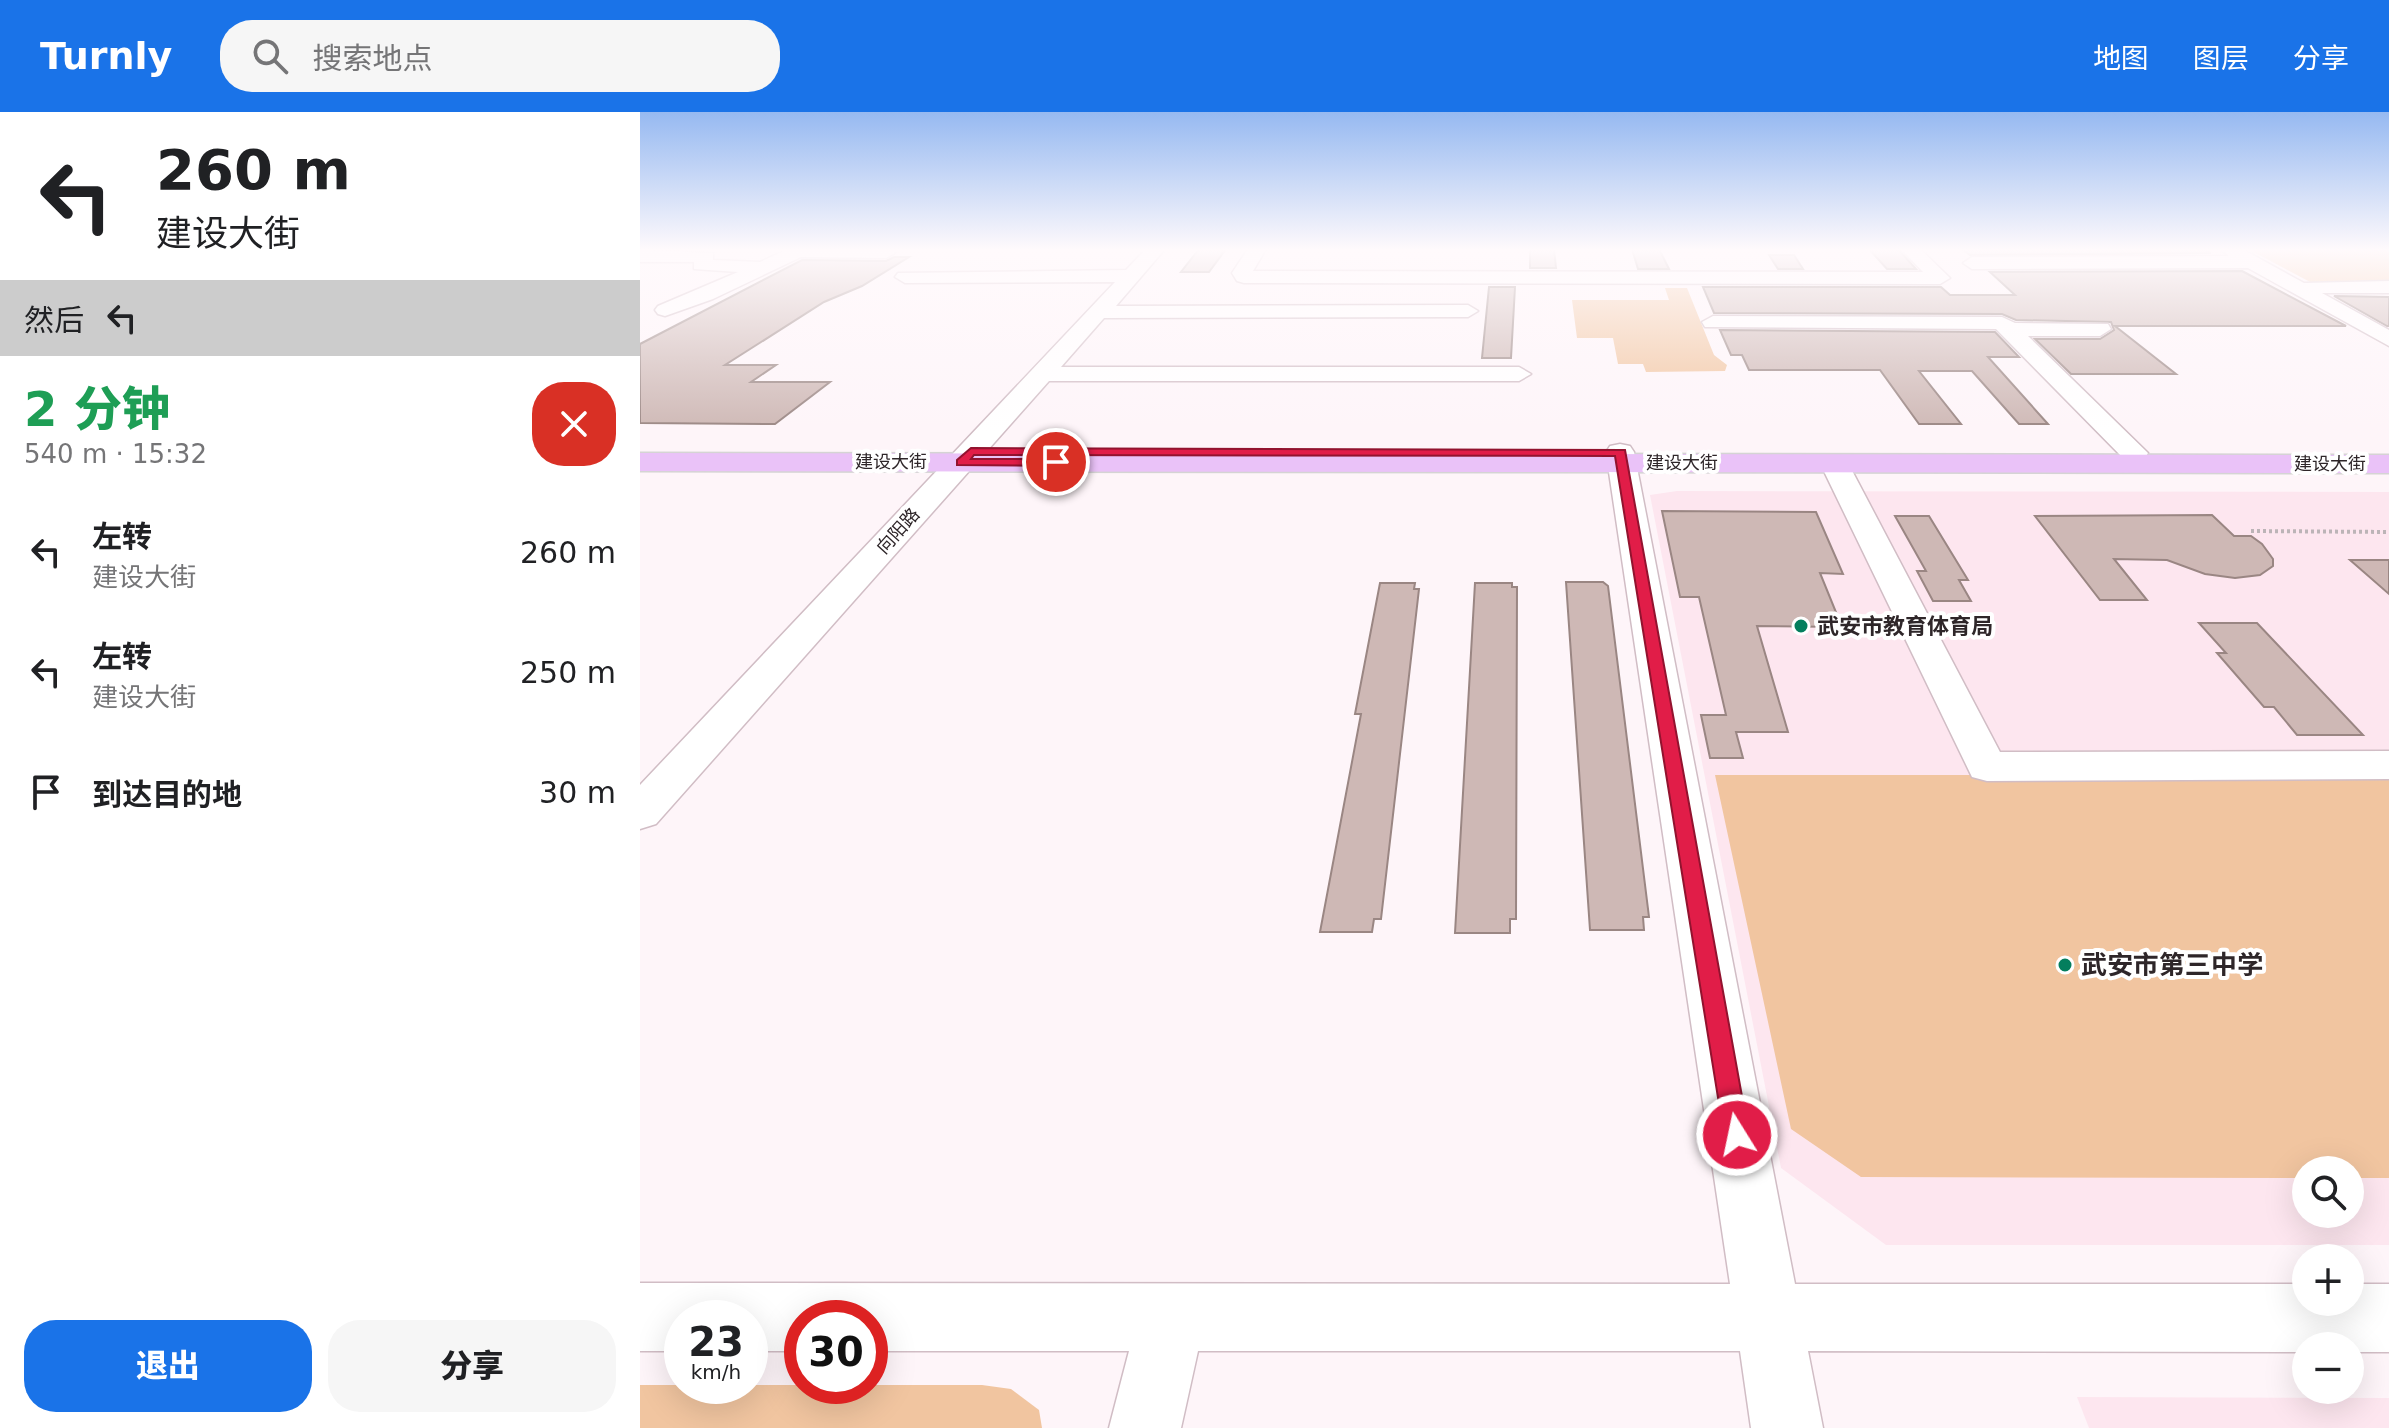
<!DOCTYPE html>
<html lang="zh">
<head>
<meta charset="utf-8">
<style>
  :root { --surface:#fff; --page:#f6f6f6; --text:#202124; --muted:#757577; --accent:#1a73e8 }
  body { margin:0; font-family:"DejaVu Sans","Noto Sans SC",sans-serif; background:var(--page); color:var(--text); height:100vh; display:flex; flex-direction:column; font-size:30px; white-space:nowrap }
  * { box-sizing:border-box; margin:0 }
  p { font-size:26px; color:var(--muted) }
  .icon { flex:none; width:44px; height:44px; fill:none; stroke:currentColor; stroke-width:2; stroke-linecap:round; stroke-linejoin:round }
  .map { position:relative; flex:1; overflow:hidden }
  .drawer { display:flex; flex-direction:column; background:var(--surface); width:640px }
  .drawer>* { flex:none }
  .hud { background:#fff; color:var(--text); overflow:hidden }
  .controls { position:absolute; left:1652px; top:1044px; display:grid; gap:16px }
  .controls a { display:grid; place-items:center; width:72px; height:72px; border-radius:50%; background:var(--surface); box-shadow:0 8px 32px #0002; font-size:40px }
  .speed { position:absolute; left:24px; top:1188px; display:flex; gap:16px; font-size:40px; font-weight:700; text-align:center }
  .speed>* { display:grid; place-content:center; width:104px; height:104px; border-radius:50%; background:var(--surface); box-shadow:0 8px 32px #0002; line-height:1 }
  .speed small { font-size:20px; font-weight:400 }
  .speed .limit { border:12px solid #d22; background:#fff; color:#111 }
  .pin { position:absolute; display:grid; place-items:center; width:68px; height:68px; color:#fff; margin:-34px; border:4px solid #fff; border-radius:50%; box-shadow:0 2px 8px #0007 }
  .me { position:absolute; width:88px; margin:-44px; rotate:350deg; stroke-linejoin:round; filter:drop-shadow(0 0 6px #0008) }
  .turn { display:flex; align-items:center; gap:28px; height:168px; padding:0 24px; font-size:36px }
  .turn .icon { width:104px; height:104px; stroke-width:2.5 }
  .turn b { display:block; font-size:56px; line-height:68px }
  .then { display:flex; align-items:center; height:76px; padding:0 24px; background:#0003; gap:16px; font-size:30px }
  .round { display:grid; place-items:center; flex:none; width:84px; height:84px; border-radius:32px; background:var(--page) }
  .headline { display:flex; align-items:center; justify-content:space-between; height:136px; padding:0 24px }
  h1 { font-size:48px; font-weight:800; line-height:60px; color:#1e9e55 }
  .primary-button { display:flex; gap:16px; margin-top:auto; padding:16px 24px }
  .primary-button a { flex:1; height:92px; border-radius:32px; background:var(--accent); color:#fff; font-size:32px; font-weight:800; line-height:92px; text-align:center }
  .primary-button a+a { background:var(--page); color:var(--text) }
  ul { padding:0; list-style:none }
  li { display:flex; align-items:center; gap:24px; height:120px; padding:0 24px }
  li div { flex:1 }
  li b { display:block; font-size:30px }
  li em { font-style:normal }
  header { display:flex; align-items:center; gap:48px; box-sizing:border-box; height:112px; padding:0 40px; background:var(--accent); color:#fff }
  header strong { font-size:38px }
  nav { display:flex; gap:44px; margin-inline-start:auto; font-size:28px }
  .search { width:560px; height:72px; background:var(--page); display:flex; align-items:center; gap:20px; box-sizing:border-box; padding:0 28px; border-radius:32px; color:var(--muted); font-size:30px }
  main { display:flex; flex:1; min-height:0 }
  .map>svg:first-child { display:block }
  .built { fill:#fde6ef; fill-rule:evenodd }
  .green { fill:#f1c5a0 }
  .building { fill:#ceb8b5; stroke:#9a8683; stroke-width:2 }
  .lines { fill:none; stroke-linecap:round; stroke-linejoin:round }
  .minor-casing { stroke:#d1bdc5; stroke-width:3 }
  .major-casing { stroke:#d5d4d4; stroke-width:3 }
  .path { stroke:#bcb4b7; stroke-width:4; stroke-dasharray:3 3; stroke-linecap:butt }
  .minor { fill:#fff; fill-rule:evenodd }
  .major { fill:#eac2f8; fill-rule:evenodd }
  .route { fill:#e11d48; stroke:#92132f; stroke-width:2 }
  .poi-dot { fill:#047e5d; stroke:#fff; stroke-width:3 }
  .labels { text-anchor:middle; stroke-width:8; stroke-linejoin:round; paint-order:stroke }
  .far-street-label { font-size:18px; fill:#2e2629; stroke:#fff }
  .poi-label { font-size:22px; font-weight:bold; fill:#2e2629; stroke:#fff; text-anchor:start }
  .near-poi-label { font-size:26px; font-weight:bold; fill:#2e2629; stroke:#fff; text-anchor:start }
</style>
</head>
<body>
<header>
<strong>Turnly</strong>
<div class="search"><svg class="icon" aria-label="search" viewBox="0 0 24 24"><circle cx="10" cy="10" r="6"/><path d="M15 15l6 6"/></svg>搜索地点</div>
<nav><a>地图</a><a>图层</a><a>分享</a></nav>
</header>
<main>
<section class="drawer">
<div class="hud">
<div class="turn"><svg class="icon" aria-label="left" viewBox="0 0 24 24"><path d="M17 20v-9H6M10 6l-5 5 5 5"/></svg><div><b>260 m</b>建设大街</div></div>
<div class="then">然后<svg class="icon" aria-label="left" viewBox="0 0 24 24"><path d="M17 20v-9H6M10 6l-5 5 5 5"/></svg></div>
</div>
<div class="headline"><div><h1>2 分钟</h1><p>540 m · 15:32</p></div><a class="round" style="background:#d93025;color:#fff"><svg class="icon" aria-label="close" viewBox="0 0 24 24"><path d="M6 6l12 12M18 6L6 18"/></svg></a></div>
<ul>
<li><svg class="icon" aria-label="left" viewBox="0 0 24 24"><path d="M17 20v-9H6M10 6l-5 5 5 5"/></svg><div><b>左转</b><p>建设大街</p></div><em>260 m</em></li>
<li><svg class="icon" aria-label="left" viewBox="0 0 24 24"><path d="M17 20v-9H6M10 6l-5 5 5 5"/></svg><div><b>左转</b><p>建设大街</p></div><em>250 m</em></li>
<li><svg class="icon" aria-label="arrive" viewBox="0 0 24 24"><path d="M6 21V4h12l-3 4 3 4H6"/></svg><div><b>到达目的地</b></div><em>30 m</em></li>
</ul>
<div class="primary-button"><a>退出</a><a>分享</a></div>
</section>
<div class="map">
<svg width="1749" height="1316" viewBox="0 0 1749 1316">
  <rect width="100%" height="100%" fill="#fef5f9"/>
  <!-- built -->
  <g class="built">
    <path d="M 1037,379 L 1749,380 L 1749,1133 L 1246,1133 L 1141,1056 L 1010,383 ZM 1666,1058 L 1710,1058 L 1710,1102 L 1666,1102 Z"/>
    <path d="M 1437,1285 L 1749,1286 L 1749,1316 L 1449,1316 Z"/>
  </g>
  <!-- green -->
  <g class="green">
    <path d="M 1608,137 L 1742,137 L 1749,140 L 1749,172 L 1674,172 Z"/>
    <path d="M 1025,176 L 1047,176 L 1074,243 L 1087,253 L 1085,259 L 1006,260 L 1003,252 L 978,252 L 973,226 L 937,226 L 932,188 L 1029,188 Z"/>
    <path d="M 1075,663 L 1749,663 L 1749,1066 L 1710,1066 L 1710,1058 L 1666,1058 L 1666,1066 L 1221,1065 L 1151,1017 Z"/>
    <path d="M 0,1273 L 342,1273 L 371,1277 L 399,1298 L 402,1316 L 0,1316 Z"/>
  </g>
  <!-- building -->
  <g class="building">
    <path d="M 559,137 L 586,137 L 569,160 L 541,160 Z"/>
    <path d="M 890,137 L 914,137 L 916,156 L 890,156 Z"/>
    <path d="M 992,137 L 1019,137 L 1029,157 L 998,157 Z"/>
    <path d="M 1229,137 L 1258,137 L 1276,157 L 1247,157 Z"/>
    <path d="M 1322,137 L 1563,137 L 1571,141 L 1330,143 Z"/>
    <path d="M 1129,143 L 1154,143 L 1163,157 L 1138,157 Z"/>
    <path d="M 254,145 L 269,145 L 222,174 L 184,190 L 85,253 L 136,253 L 111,270 L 190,270 L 135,312 L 0,311 L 0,232 L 162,148 L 246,149 Z"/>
    <path d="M 1602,159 L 1706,214 L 1475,214 L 1536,262 L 1431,262 L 1395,227 L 1460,227 L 1474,218 L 1471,210 L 1376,208 L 1362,202 L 1074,201 L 1063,175 L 1301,175 L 1310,183 L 1375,183 L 1350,160 Z"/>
    <path d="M 849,175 L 875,175 L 871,246 L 842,246 Z"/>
    <path d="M 1694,184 L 1749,185 L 1749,214 L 1747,214 Z"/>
    <path d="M 1080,218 L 1355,220 L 1379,245 L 1348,245 L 1408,312 L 1379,312 L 1332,259 L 1279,259 L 1321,312 L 1279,312 L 1240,258 L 1109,258 L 1102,243 L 1091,243 Z"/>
    <path d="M 1022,399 L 1176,400 L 1203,462 L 1180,461 L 1202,515 L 1117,514 L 1148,620 L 1096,620 L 1103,646 L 1070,646 L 1061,603 L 1086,603 L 1059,485 L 1040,485 Z"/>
    <path d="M 1572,403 L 1594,424 L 1611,424 L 1622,432 L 1633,447 L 1633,454 L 1620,463 L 1595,466 L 1565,462 L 1527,448 L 1474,447 L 1507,488 L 1460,488 L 1395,404 Z"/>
    <path d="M 1255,404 L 1289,404 L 1328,468 L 1319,468 L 1331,489 L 1293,489 L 1277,459 L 1286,459 Z"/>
    <path d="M 1710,448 L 1749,448 L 1749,482 Z"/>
    <path d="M 926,470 L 963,470 L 968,474 L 1009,805 L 1003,805 L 1004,818 L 950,818 Z"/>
    <path d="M 740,471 L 775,471 L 774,477 L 779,477 L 741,807 L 734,807 L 732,820 L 680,820 L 721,602 L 715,602 Z"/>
    <path d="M 835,471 L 872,471 L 872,475 L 877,475 L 876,807 L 870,807 L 870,821 L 815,821 Z"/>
    <path d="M 1559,511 L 1617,511 L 1723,623 L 1657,623 L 1634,595 L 1624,595 L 1577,541 L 1586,541 Z"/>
  </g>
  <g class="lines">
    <!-- minor casing -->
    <g class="minor-casing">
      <g id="minor">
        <path d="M 148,137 L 251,137 L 255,141 L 246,146 L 161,145 L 73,187 L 25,204 L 18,202 L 15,198 L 18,194 L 98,160 L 54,157 L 54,150 L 0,150 L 0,138 L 73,141 L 73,148 L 120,150 Z"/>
        <path d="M 506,137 L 525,137 L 476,194 L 828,193 L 838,199 L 828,205 L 464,206 L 421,255 L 879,255 L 891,262 L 879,269 L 409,269 L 16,712 L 0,717 L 0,673 L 475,170 L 265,171 L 255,165 L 258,161 L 486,158 Z"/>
        <path d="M 608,137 L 626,137 L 613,159 L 1283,160 L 1261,137 L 1280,137 L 1310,166 L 1300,172 L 604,171 L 597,169 L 592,161 Z"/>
        <path d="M 1580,137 L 1602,137 L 1664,171 L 1749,169 L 1749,181 L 1682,181 L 1749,218 L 1749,234 L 1608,156 L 1332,157 L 1323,151 L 1332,145 L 1589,144 Z"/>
        <path d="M 1073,204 L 1362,205 L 1375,211 L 1468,212 L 1471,217 L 1460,224 L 1388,224 L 1508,341 L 1504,347 L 1484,347 L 1356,217 L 1065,215 L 1062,210 Z"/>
        <path d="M 980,332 L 990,334 L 994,340 L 1155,1172 L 1666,1172 L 1666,1190 L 1710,1190 L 1710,1172 L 1749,1172 L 1749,1240 L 1710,1240 L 1710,1234 L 1666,1234 L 1666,1240 L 1168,1239 L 1183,1316 L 1111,1316 L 1100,1239 L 558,1239 L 541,1316 L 469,1316 L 489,1239 L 230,1239 L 230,1206 L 162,1206 L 162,1239 L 110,1239 L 110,1206 L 42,1206 L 42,1239 L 0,1239 L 0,1171 L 1090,1172 L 966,340 L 970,334 Z"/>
        <path d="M 1194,343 L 1204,345 L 1208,351 L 1360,640 L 1749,639 L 1749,667 L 1347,669 L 1332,665 L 1180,351 L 1184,345 Z"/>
      </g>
    </g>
    <!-- major casing -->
    <g class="major-casing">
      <path id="major" d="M 0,341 L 1749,343 L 1749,361 L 0,359 Z"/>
    </g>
    <!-- path -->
    <path class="path" d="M 1611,419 L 1749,420"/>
    <!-- minor -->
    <use href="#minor" class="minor"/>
    <!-- major -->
    <use href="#major" class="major"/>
  </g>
  <!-- sky -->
  <linearGradient id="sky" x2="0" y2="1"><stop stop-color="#96b9f1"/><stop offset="0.43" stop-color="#fffafc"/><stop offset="1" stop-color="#fffafc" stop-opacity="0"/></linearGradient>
  <rect width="1749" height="321" fill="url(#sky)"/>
  <!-- route -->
  <path class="route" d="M 331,336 L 985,338 L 1109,1023 L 1106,1031 L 1097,1035 L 1088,1031 L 1084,1023 L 975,344 L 334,343 L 331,347 L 416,347 L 422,350 L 416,354 L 317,353 L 317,348 Z"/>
  <!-- markers -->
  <g class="poi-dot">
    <circle cx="1161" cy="514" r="8"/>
    <circle cx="1425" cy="853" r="8"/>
  </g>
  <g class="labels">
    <!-- far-street labels -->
    <g class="far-street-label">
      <text x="251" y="356">建设大街</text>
      <text x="1042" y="357">建设大街</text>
      <text x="1690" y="358">建设大街</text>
      <text transform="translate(258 419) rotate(-48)" y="6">向阳路</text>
    </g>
    <!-- poi labels -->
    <g class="poi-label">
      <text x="1177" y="522">武安市教育体育局</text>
    </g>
    <!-- near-poi labels -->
    <g class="near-poi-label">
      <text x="1441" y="862">武安市第三中学</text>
    </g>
  </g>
</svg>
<div class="controls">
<a><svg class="icon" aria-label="search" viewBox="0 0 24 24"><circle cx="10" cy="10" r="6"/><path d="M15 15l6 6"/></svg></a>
<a>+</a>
<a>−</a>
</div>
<div class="speed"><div>23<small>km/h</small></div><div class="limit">30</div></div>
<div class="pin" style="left:416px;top:350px;background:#d93025"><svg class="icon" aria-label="arrive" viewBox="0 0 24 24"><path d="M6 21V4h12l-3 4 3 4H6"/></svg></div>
<svg class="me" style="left:1097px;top:1023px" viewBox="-20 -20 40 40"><circle r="17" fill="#e11d48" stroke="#fff" stroke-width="3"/><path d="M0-11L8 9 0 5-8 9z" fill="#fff"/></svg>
</div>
</main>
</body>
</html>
